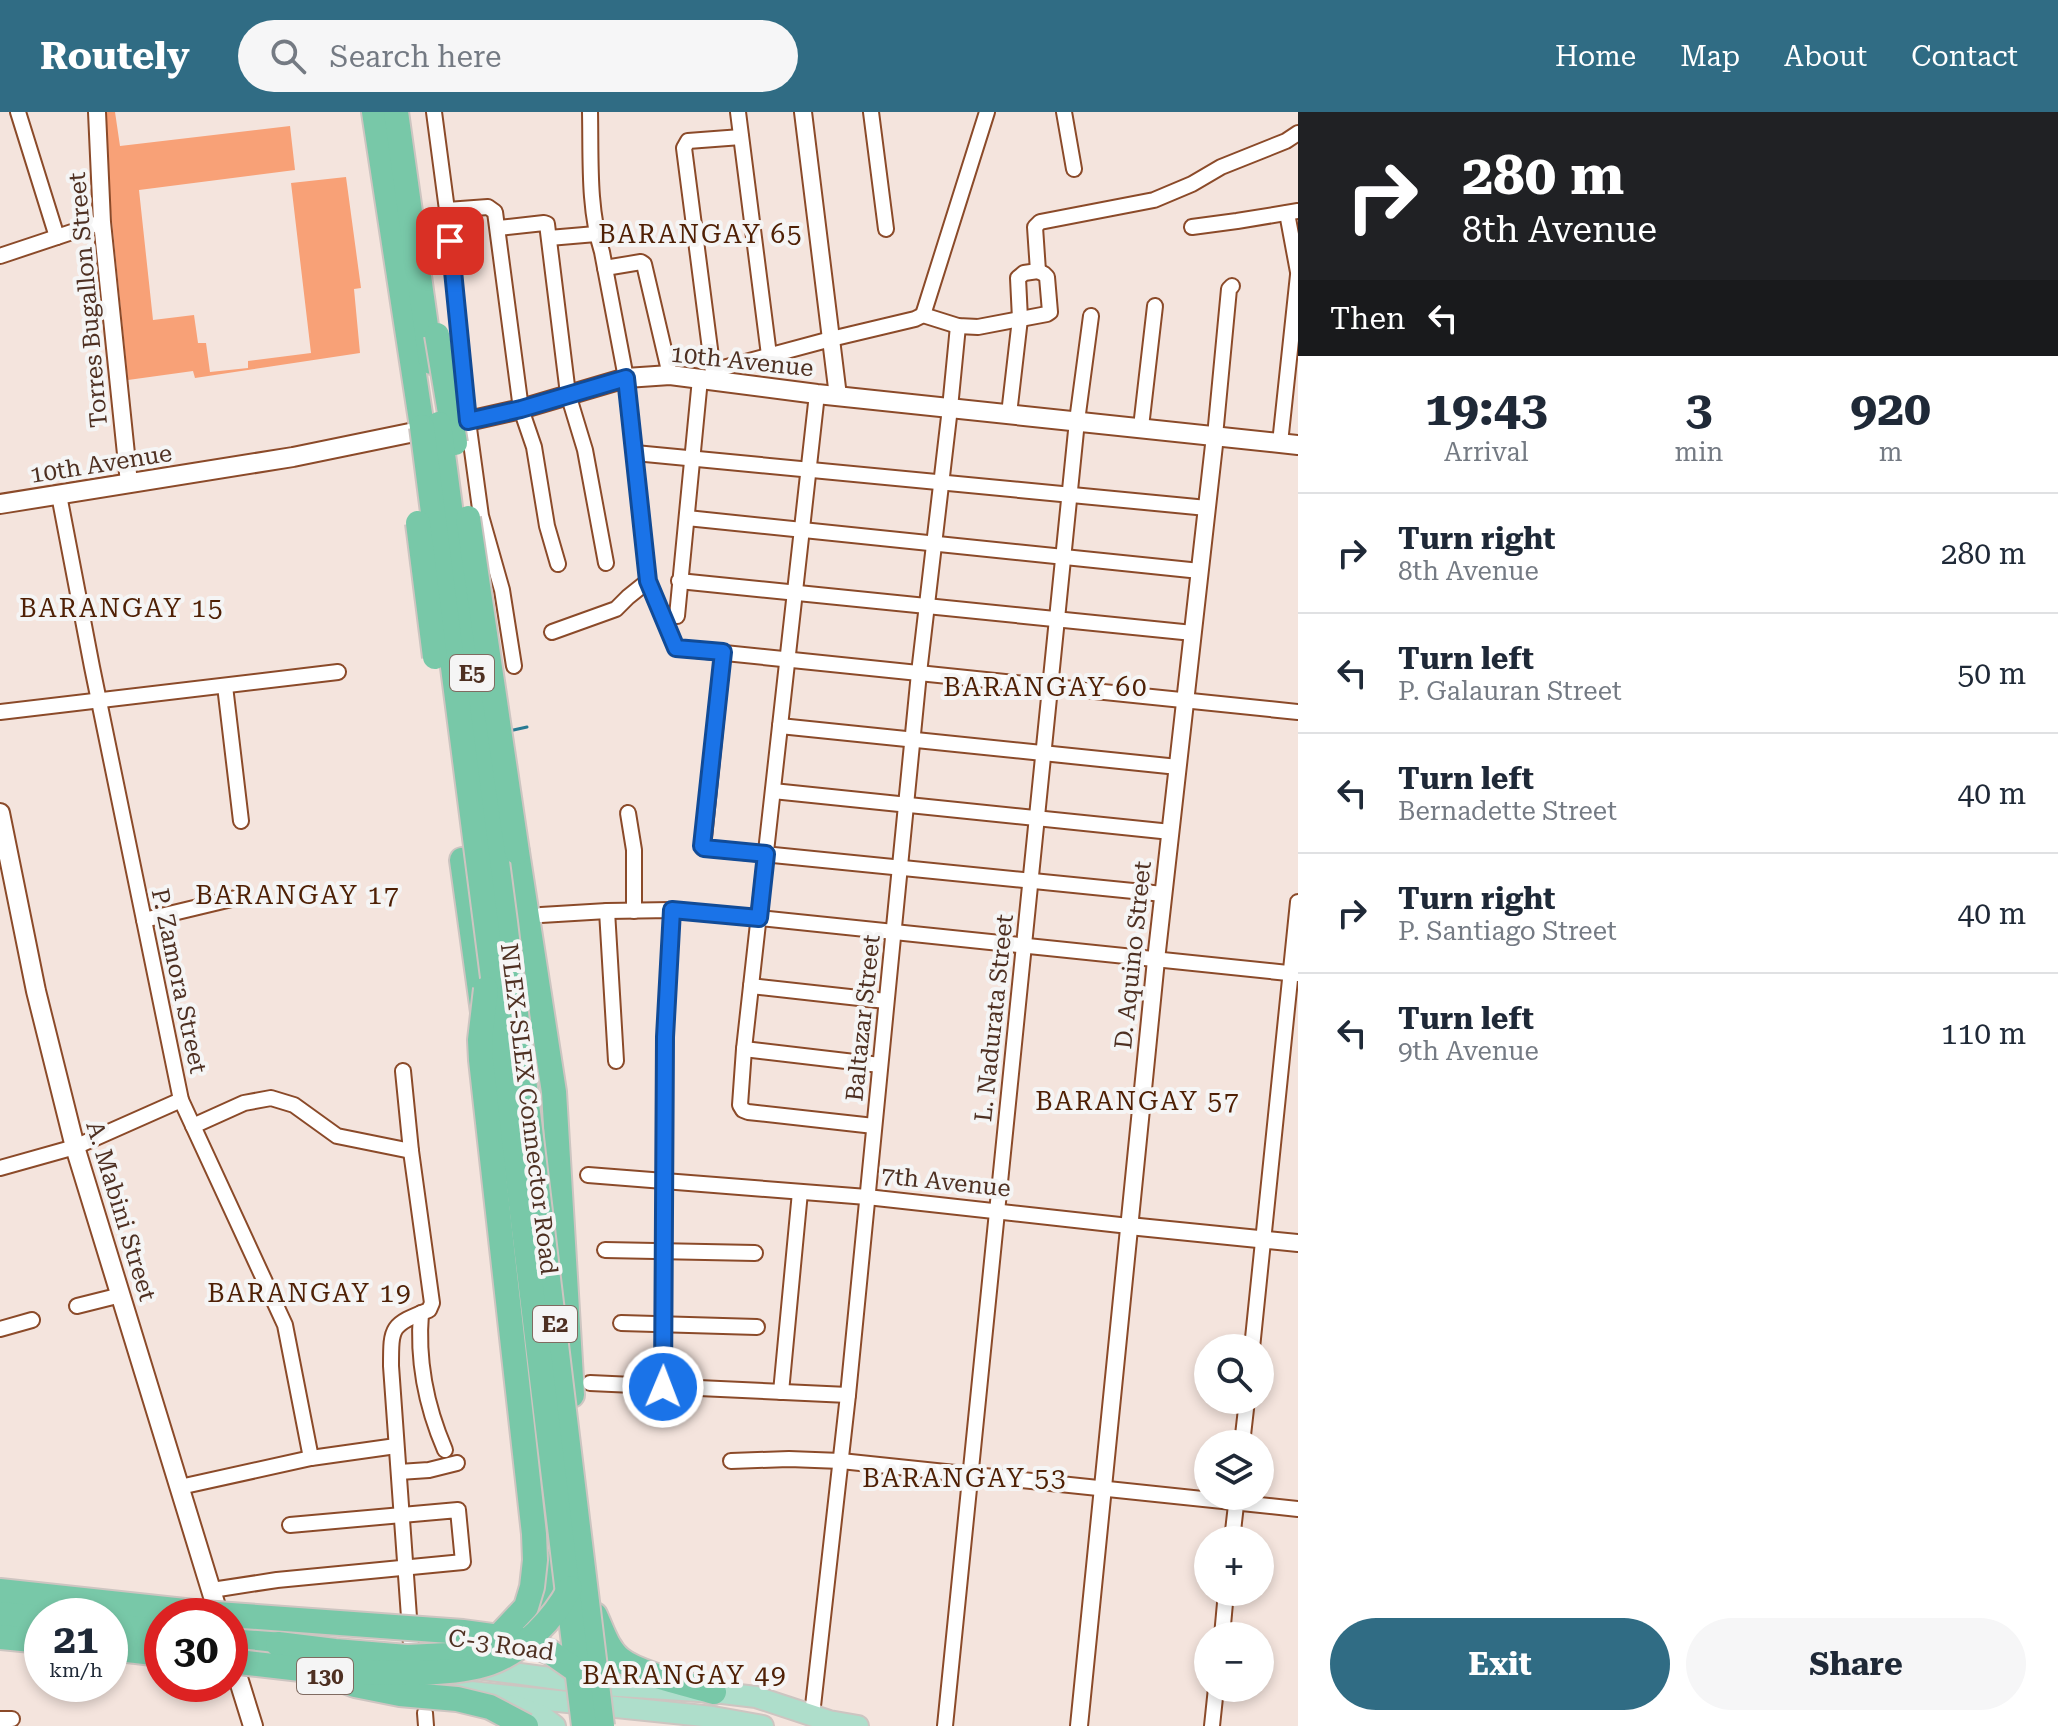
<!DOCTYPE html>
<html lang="en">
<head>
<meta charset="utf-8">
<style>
  :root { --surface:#fff; --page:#f6f6f7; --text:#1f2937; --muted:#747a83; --line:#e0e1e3; --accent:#306c84 }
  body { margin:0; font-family:"Roboto Serif",serif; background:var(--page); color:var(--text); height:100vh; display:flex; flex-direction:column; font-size:30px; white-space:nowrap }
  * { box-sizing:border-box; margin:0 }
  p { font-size:26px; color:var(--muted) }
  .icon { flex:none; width:44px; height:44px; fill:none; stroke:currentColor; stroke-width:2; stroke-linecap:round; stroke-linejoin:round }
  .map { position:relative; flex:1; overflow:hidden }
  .side { display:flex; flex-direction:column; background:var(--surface); width:760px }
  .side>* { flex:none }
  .banner { background:#202124; color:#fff; overflow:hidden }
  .controls { position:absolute; left:1194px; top:1222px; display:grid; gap:16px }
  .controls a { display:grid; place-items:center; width:80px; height:80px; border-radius:50%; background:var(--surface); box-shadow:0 4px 12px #0003; font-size:40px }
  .speed { position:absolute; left:24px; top:1486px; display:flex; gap:16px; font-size:40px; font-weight:700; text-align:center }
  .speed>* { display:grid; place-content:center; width:104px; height:104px; border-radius:50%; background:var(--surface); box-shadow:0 4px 12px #0003; line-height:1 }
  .speed small { font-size:20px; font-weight:400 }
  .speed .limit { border:12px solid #d22; background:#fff; color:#111 }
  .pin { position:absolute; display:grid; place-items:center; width:68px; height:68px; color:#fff; margin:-34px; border-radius:16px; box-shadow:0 4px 12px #0006 }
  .me { position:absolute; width:88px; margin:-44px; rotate:1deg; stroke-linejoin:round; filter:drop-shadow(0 0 6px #0008) }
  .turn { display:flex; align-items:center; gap:28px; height:168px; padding:0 32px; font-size:36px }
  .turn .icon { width:104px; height:104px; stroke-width:2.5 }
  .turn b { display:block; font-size:56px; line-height:68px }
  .then { display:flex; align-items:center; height:76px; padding:0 32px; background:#0003; gap:16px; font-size:30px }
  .eta { display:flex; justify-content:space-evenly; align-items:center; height:136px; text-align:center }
  .eta b { font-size:48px; font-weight:700; line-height:56px }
  .cta { display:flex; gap:16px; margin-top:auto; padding:16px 32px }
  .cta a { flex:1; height:92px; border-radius:48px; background:var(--accent); color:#fff; font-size:32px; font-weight:700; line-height:92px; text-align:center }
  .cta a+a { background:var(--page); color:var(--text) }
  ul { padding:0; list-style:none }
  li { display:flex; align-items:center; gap:24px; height:120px; padding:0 32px; border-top:2px solid var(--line) }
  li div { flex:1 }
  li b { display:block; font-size:30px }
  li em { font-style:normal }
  header { display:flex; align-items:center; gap:48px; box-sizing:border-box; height:112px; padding:0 40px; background:var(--accent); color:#fff }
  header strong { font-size:38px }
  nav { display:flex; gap:44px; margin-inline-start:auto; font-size:28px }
  .search { width:560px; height:72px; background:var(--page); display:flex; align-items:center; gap:20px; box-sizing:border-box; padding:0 28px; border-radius:44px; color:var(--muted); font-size:30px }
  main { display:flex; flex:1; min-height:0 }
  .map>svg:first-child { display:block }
  .forest { fill:#f8a177 }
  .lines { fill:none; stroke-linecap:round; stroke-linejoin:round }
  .stream { stroke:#287a93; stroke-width:3 }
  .minor-casing { stroke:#8b4a29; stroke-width:18 }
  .tertiary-casing { stroke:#8b4a29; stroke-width:20 }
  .secondary-casing { stroke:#8b4a29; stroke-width:22 }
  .primary-casing { stroke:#cdc5c1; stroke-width:24 }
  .motorway-casing { stroke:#cdc5c1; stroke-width:28 }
  .minor { stroke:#fff; stroke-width:14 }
  .tertiary { stroke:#fff; stroke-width:16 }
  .secondary { stroke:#fff; stroke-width:18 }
  .primary { stroke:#aedecb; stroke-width:20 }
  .motorway { stroke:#78c8a8; stroke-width:24 }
  .motorway-bridge-casing { stroke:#cdc5c1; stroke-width:28; stroke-linecap:butt }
  .motorway-bridge { stroke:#78c8a8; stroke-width:24 }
  .route-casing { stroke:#114b97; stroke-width:20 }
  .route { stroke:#1a73e8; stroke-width:14 }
  .labels { text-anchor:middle; stroke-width:8; stroke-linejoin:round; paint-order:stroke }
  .shield { fill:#f5f5f5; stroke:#806b61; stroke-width:2 }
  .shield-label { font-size:22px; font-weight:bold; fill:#4e3022 }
  .street-label { font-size:24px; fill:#4e3022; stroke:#f5f5f5 }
  .neighbourhood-label { font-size:26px; letter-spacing:2px; fill:#4f2005; stroke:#f5f5f5 }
</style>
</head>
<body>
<header>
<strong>Routely</strong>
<div class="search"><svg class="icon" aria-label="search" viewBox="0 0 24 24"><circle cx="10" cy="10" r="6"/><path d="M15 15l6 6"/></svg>Search here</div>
<nav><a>Home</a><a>Map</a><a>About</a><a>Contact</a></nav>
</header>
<main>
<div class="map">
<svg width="1298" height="1614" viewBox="0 0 1298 1614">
  <rect width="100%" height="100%" fill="#f4e4dd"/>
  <!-- forest -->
  <path class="forest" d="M 101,0 L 115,0 L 120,34 L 290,14 L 295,58 L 139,78 L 153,208 L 194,203 L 198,231 L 206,231 L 210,260 L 248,256 L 248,249 L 311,241 L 291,71 L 346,65 L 361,176 L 354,177 L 360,241 L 195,266 L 193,259 L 128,268 Z"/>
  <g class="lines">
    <!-- stream -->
    <path class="stream" d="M 509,619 L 527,615"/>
    <!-- minor casing -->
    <g class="minor-casing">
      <g id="minor">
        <path d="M 18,0 L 57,125"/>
        <path d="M 434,0 L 447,98 L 468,309 L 481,404 L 502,478 L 514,554"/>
        <path d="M 590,0 C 591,46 588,96 602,140 L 626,266 L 648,469 L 676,536 L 1298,600"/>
        <path d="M 738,0 L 769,243"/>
        <path d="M 871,0 L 886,117"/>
        <path d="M 1064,0 L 1074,57"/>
        <path d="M 447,98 L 488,95 L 495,100 L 521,297 L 534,335 L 547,414 L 558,452"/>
        <path d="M 1287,101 L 1298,160"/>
        <path d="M 1192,115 L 1237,109 L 1298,99"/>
        <path d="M 499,116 L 544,111 L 547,112 L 568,282 L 585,338 L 606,451"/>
        <path d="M 549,126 L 596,122"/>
        <path d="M 0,144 L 102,110"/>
        <path d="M 605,156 L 641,150 L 644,152 L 670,263"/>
        <path d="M 1038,159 L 1035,115 L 1040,110 L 1154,88 L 1192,72 L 1221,55 L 1286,29 L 1298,21"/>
        <path d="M 923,203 L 987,0"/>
        <path d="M 713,262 L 723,256 L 831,227 L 915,207 L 923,203 L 958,214 L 978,215 L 1047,202 L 1050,200 L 1047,165 L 1044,162 L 1038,159"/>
        <path d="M 714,268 L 684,36 L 688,29 L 741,25"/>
        <path d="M 817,282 L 744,937 L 740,993 L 743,998 L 748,1000 L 874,1014"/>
        <path d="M 1009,302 L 1020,207 L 1018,166 L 1024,161 L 1038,159"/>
        <path d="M 1141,315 L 1155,194"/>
        <path d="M 1215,324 L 1229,177 L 1232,174"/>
        <path d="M 1280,331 L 1298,163"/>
        <path d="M 635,341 L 1207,396"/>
        <path d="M 59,383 L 92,555 L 181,988 L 285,1213 L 311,1346"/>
        <path d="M 687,406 L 1200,459"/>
        <path d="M 679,469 L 1193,521"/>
        <path d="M 677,504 L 700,267"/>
        <path d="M 552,520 L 616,497 L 628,485 L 648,469"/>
        <path d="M 723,540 L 703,736 L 1163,782"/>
        <path d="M 225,574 L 241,709"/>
        <path d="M 0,600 L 338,560"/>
        <path d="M 780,614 L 1178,655"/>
        <path d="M 773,679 L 1171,720"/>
        <path d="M 628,701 L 634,738 L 634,799"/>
        <path d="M 607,799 L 616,949"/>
        <path d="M 541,803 L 607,799 L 672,798 L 759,806 L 1298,862"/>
        <path d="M 144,808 L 240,785"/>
        <path d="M 751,874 L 886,889"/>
        <path d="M 744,937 L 880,953"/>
        <path d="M 403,959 L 411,1039 L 432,1191 L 429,1198 C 391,1213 391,1214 391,1254 L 412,1547"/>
        <path d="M 193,1014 L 244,991 L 271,986 L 294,993 L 337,1024 L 411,1039"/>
        <path d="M 0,1056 L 75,1035 L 181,988"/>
        <path d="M 588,1063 L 867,1085 L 1129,1114"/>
        <path d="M 605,1138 L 755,1141"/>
        <path d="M 77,1194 L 121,1183"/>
        <path d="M 421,1201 C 417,1249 426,1294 445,1338"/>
        <path d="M 621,1211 L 757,1215"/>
        <path d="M 0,1217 L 32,1208"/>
        <path d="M 1252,1236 L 1298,790"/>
        <path d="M 590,1271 L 848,1283"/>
        <path d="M 663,1275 L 665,925 L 672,798"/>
        <path d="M 781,1280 L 800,1080"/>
        <path d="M 1242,1332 L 1247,1288"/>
        <path d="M 731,1349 L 789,1347 L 841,1349 L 1298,1397"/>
        <path d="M 399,1360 L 429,1358 L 457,1351"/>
        <path d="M 180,1375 L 311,1346 L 396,1334"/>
        <path d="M 1232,1428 L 1237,1384"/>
        <path d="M 212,1478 L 277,1468 L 463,1450 L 458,1398 L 290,1413"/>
        <path d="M 1222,1524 L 1226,1480"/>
        <path d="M 425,1601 L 426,1614"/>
        <path d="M 812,1603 L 848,1283 L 919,561 L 950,296 L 958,214"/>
        <path d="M 0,1607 L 12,1607"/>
        <path d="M 945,1614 L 1077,309 L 1091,204"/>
        <path d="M 1212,1614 L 1216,1576"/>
      </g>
    </g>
    <!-- tertiary casing -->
    <g class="tertiary-casing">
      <g id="tertiary">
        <path d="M 97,0 L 102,110 L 129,371"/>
        <path d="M 803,0 L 838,284"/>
        <path d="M 1129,1114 L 1298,1131"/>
        <path d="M 1079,1614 L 1156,848 L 1215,324"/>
      </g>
    </g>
    <!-- secondary casing -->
    <g class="secondary-casing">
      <g id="secondary">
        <path d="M 0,392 L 293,345 L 468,309 L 521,297 L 626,266 L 670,263 L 817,282 L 1298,333"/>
        <path d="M 0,701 L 36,879 L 75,1035 L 219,1504"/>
        <path d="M 230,1540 L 253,1614"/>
      </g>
    </g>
    <!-- primary casing -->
    <g class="primary-casing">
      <g id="primary">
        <path d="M 476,1556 L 603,1573 L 714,1580 L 756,1585 L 829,1609 L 858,1614"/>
        <path d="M 461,1579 L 713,1605 L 763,1614"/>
        <path d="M 514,1593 L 542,1604 L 555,1614"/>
      </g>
    </g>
    <!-- motorway casing -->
    <g class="motorway-casing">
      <g id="motorway">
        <path d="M 374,0 L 422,315"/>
        <path d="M 396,0 L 431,250"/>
        <path d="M 517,740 L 554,980 L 572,1283"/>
        <path d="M 462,748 L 483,900"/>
        <path d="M 506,1071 L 519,1170"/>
        <path d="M 0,1479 L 203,1501"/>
        <path d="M 0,1502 L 42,1506"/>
        <path d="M 595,1503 C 602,1518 607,1536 620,1547 C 638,1562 690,1573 714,1580"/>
        <path d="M 110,1514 L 162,1519"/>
        <path d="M 520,1523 C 543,1505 551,1476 557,1448"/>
        <path d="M 0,1525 L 42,1529"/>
        <path d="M 230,1527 L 278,1532"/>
        <path d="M 110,1536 L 162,1542"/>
      </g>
    </g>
    <!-- minor -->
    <use href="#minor" class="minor"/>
    <!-- tertiary -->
    <use href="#tertiary" class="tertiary"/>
    <!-- secondary -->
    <use href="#secondary" class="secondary"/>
    <!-- primary -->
    <use href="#primary" class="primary"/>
    <!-- motorway -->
    <use href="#motorway" class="motorway"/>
    <!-- motorway-bridge casing -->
    <g class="motorway-bridge-casing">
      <g id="motorway-bridge">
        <path d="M 437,223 L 455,331"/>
        <path d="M 439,312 L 505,810 L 602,1614"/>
        <path d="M 422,315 C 479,748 534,1180 584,1614"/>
        <path d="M 468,406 L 517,740"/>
        <path d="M 418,411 L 435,545"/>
        <path d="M 203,1501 L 463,1520 L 521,1528 L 550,1540 L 580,1561 L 584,1566"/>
        <path d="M 278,1532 L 335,1539 L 407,1545 L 448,1543 L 484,1533 L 496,1527 L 526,1495 L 532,1475 L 535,1448 L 534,1422 L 481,948 L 480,928 L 486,877"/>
        <path d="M 230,1549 L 318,1559 L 355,1573 L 400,1582 L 457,1587 L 490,1595 L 526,1614"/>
        <path d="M 329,1559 C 376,1560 447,1566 490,1551 C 523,1539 554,1507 570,1476"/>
      </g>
    </g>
    <!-- motorway-bridge -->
    <use href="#motorway-bridge" class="motorway-bridge"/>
  </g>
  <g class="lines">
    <!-- route casing -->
    <g class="route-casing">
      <path id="route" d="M 450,129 L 468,309 L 521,297 L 626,266 L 648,469 L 676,536 L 723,540 L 702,734 L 704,736 L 766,742 L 759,806 L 672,798 L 665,925 L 663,1275"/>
    </g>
    <!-- route -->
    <use href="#route" class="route"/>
  </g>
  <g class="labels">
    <!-- shield labels -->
    <g class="shield">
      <rect x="450" y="543" width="44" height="36" rx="6"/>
      <rect x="533" y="1194" width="44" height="36" rx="6"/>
      <rect x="297" y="1546" width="56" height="36" rx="6"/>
    </g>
    <g class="shield-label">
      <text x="472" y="569">E5</text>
      <text x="555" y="1220">E2</text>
      <text x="325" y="1572">130</text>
    </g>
    <!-- street labels -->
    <g class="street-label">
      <text transform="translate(88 188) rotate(-95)" y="8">Torres Bugallon Street</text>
      <text transform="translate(742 249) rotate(6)" y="8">10th Avenue</text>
      <text transform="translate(101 352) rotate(-9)" y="8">10th Avenue</text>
      <text transform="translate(1133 843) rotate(-84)" y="8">D. Aquino Street</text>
      <text transform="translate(179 869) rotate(78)" y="8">P. Zamora Street</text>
      <text transform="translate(863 906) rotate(-84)" y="8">Baltazar Street</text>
      <text transform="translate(994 906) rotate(-84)" y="8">L. Nadurata Street</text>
      <text transform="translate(529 997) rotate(83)" y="8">NLEX-SLEX Connector Road</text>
      <text transform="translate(946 1070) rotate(6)" y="8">7th Avenue</text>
      <text transform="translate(121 1099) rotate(73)" y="8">A. Mabini Street</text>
      <text transform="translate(501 1533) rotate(8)" y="8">C-3 Road</text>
    </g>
    <!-- neighbourhood labels -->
    <g class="neighbourhood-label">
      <text x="701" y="131">BARANGAY 65</text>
      <text x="122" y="505">BARANGAY 15</text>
      <text x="1046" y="584">BARANGAY 60</text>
      <text x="298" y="792">BARANGAY 17</text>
      <text x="1138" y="998">BARANGAY 57</text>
      <text x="310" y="1190">BARANGAY 19</text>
      <text x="965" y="1375">BARANGAY 53</text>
      <text x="685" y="1572">BARANGAY 49</text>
    </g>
  </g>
</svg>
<div class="controls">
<a><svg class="icon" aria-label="search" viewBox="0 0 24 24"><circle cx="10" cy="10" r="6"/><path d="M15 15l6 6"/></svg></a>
<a><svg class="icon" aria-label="layers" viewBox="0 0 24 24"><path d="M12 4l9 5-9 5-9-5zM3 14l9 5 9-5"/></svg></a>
<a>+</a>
<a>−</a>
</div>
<div class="speed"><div>21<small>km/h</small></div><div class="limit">30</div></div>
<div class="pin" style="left:450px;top:129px;background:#d93025"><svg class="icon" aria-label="arrive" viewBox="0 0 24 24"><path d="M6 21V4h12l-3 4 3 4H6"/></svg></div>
<svg class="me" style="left:663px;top:1275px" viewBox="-20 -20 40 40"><circle r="17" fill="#1a73e8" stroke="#fff" stroke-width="3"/><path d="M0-11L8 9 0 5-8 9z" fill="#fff"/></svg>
</div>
<section class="side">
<div class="banner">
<div class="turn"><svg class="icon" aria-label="right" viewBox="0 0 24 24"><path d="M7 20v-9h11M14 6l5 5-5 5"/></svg><div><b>280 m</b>8th Avenue</div></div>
<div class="then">Then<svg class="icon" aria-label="left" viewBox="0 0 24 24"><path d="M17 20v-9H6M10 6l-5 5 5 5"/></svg></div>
</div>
<div class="eta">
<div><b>19:43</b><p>Arrival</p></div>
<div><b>3</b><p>min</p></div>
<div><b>920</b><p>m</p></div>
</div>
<ul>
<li><svg class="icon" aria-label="right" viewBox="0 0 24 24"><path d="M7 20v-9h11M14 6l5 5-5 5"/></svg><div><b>Turn right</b><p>8th Avenue</p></div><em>280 m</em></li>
<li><svg class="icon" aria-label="left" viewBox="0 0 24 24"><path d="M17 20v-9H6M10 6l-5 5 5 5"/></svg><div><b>Turn left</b><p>P. Galauran Street</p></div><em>50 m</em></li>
<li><svg class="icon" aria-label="left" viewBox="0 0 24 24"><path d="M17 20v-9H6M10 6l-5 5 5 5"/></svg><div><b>Turn left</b><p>Bernadette Street</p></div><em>40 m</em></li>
<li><svg class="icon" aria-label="right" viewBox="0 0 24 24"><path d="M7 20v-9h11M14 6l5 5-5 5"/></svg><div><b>Turn right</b><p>P. Santiago Street</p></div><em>40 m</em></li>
<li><svg class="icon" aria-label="left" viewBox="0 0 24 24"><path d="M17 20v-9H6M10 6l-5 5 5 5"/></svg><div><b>Turn left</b><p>9th Avenue</p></div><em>110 m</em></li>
</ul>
<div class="cta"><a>Exit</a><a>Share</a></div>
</section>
</main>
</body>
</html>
